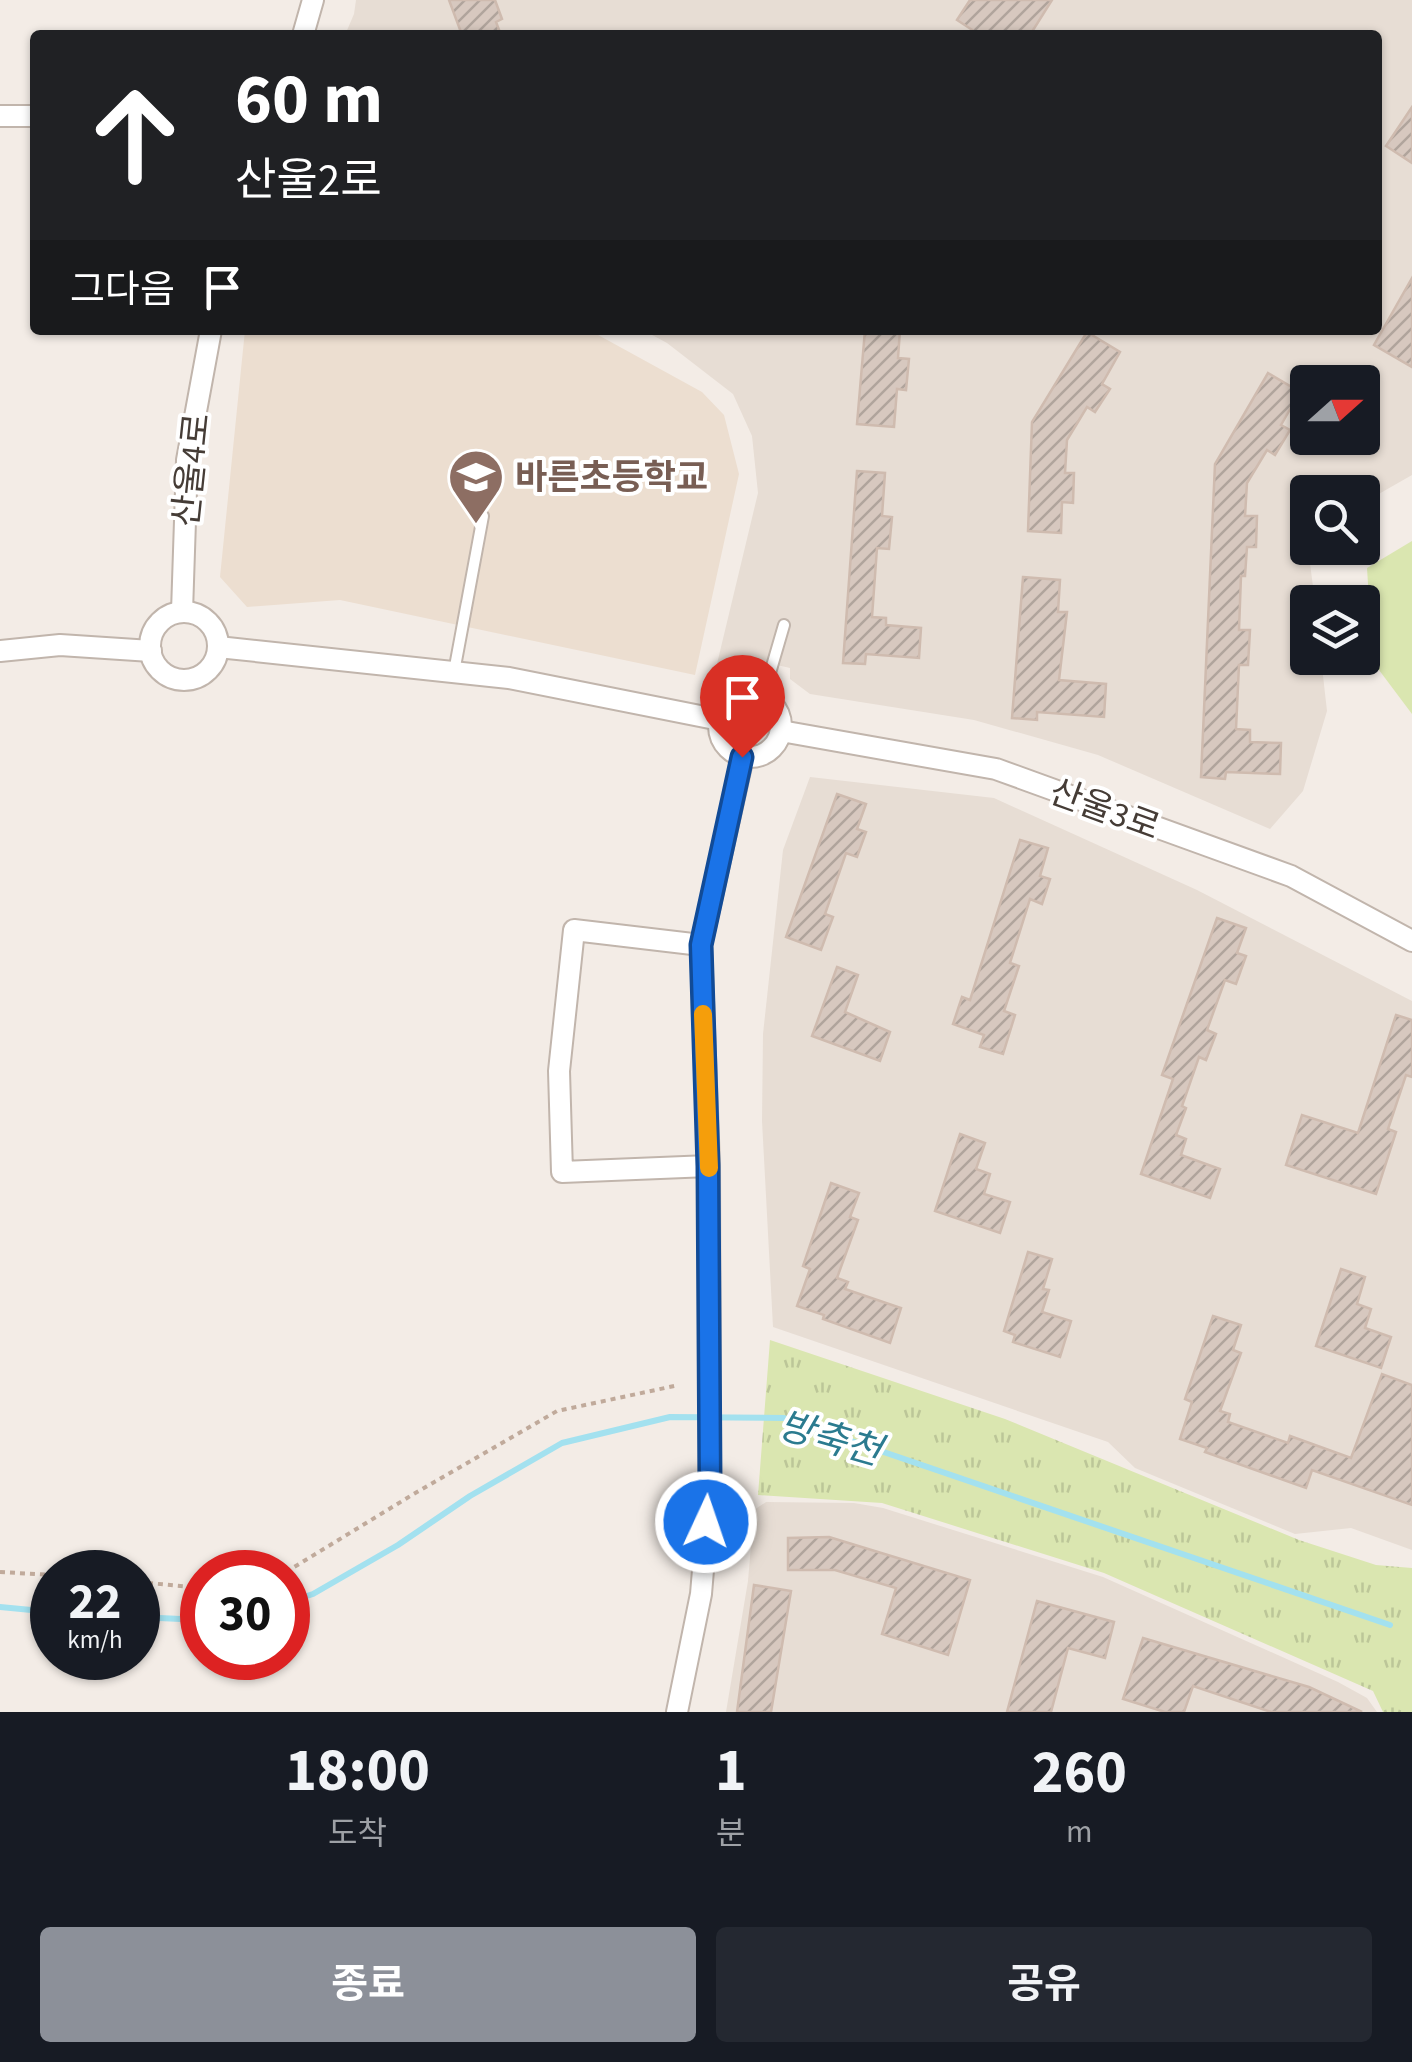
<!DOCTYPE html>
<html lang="ko">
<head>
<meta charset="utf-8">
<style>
  :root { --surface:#171b24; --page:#242831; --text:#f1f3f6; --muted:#9ea1a6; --accent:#8c9099 }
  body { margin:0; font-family:"Source Sans 3","Noto Sans KR",sans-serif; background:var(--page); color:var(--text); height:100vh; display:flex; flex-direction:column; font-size:38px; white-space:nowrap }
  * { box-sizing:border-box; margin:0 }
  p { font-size:32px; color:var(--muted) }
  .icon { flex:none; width:55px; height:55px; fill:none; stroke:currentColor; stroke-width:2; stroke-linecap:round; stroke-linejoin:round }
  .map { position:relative; height:1712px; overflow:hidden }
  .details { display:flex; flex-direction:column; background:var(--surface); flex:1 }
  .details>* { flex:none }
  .guide { position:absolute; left:30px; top:30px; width:1352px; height:305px; border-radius:10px; box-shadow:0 2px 8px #0004; background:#202124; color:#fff; overflow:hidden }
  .needle { width:65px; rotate:69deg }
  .fabs { position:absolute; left:1290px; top:365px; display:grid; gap:20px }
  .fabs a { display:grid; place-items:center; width:90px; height:90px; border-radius:10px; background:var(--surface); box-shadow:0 2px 8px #0004; font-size:50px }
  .speed { position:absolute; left:30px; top:1550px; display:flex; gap:20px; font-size:50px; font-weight:700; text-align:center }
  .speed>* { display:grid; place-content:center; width:130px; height:130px; border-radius:50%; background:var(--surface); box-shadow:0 2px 8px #0004; line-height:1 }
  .speed small { font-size:25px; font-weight:400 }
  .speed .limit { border:15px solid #d22; background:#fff; color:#111 }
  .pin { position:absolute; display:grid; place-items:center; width:85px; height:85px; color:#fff; margin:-102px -42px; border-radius:50% 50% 50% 0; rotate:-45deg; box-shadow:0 0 10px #0007 }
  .pin .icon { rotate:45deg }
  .me { position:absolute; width:110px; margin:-55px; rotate:3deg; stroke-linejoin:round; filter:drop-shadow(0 0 8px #0008) }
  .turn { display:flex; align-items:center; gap:35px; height:210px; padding:0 40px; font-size:45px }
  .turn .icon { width:130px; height:130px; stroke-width:2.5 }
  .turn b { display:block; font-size:70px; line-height:85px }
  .then { display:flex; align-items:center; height:95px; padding:0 40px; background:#0003; gap:20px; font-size:38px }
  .eta { display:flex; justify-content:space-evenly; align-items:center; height:170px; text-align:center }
  .eta b { font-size:60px; font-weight:700; line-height:70px }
  .primary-button { display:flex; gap:20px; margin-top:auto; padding:20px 40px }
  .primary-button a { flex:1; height:115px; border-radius:10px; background:var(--accent); color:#fff; font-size:40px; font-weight:700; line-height:115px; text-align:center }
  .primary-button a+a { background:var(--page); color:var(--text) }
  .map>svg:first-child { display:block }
  .residential { fill:#e7ddd4; fill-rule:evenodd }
  .education { fill:#ecded0 }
  .grass { fill:#dae6b0 }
  .park { fill:url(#park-tufts) }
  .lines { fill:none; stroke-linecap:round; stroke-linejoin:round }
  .stream { stroke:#a3e1ef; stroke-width:6 }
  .building { fill:url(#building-hatch); stroke:#cfbbaf; stroke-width:2.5 }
  .service-casing { stroke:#c1b5ac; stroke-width:14 }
  .minor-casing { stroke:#c1b5ac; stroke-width:24 }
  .path { stroke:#c0aa9b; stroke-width:4; stroke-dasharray:5 5; stroke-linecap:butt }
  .service { stroke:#fff; stroke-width:10 }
  .minor { stroke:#fff; stroke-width:20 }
  .route-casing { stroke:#114b97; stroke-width:25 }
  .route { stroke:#1a73e8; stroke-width:18 }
  .slow { stroke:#f59e0b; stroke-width:18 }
  .labels { text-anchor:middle; stroke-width:8; stroke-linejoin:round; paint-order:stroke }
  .street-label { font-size:35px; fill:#453c36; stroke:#fff }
  .education-label { font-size:35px; font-weight:bold; fill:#785e54; stroke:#fff; text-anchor:start }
  .water-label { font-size:38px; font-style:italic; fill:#2b7b8f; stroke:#fff }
</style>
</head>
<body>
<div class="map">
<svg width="1412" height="1712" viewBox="0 0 1412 1712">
  <defs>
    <pattern id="park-tufts" width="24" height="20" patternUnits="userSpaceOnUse" patternTransform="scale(2.5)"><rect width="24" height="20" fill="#dae6b0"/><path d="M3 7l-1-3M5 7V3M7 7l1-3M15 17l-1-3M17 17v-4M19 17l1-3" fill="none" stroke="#bcc698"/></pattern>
    <pattern id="building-hatch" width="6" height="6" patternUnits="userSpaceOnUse" patternTransform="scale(2.5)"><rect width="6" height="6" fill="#d7c8bf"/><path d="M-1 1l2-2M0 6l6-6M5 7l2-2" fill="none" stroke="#b0a49c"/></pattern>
  </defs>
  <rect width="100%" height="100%" fill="#f3ece6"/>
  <!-- residential -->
  <g class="residential">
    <path d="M 356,0 L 1412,0 L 1412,475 L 1363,503 L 1362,492 L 1308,492 L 1308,548 L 1315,602 L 1308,602 L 1308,658 L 1321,658 L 1327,711 L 1303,791 L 1270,829 L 1098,755 L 974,720 L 810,694 L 790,679 L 790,668 L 756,660 L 716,668 L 758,493 L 752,436 L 733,394 L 667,343 L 643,330 L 1378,330 L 1378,35 L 345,35 L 354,14 ZM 1308,382 L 1362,382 L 1362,438 L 1308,438 Z"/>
    <path d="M 810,777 L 994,798 L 1197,890 L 1412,1001 L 1412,1550 L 1351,1528 L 1295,1534 L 1135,1468 L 1108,1442 L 773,1327 L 762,1121 L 763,1034 L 783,850 Z"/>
    <path d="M 766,1502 L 854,1503 L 883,1508 L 1103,1577 L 1338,1682 L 1367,1698 L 1377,1712 L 726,1712 L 748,1581 L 754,1510 Z"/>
  </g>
  <!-- education -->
  <path class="education" d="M 245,330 L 589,330 L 702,392 L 724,415 L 739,474 L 695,675 L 340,600 L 247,607 L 220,577 Z"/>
  <!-- grass -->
  <path class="grass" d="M 1412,541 L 1412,714 L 1373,662 L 1367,568 Z"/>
  <!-- park -->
  <path class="park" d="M 770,1340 L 1005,1419 L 1299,1540 L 1376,1565 L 1412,1568 L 1412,1712 L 1383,1712 L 1373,1691 L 1104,1573 L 882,1503 L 758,1495 Z"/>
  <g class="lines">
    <!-- stream -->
    <g class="stream">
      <path d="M 288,1602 L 313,1594 L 398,1545 L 470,1496 L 562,1443 L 670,1417 L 784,1418 L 1390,1625"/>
      <path d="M 0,1607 L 52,1612"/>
      <path d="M 138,1617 L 202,1620"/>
    </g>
  </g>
  <!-- building -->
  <g class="building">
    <path d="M 449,0 L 495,0 L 502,19 L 496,22 L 501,35 L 462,35 Z"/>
    <path d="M 970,0 L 1052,0 L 1030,35 L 980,35 L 957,20 Z"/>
    <path d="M 1412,107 L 1412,163 L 1386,146 Z"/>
    <path d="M 1412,278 L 1412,367 L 1374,345 Z"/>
    <path d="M 865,330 L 900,330 L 898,358 L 909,359 L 906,390 L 897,389 L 894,427 L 857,424 Z"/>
    <path d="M 1087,332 L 1120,352 L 1102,384 L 1110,389 L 1095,412 L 1087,407 L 1067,440 L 1065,473 L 1074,473 L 1073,503 L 1062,502 L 1061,533 L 1028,531 L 1032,422 Z"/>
    <path d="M 1268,373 L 1300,392 L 1281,425 L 1290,430 L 1275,455 L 1267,450 L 1247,483 L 1245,516 L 1257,516 L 1256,547 L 1247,547 L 1245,576 L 1241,576 L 1239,630 L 1250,630 L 1248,665 L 1239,665 L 1236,729 L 1250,730 L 1250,742 L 1281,743 L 1280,774 L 1226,772 L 1225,779 L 1201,777 L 1215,464 Z"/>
    <path d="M 857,471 L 885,473 L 882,516 L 892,517 L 889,549 L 877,548 L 872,617 L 886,618 L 886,625 L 921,628 L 919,658 L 866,654 L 865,664 L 843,663 Z"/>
    <path d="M 1023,577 L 1060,580 L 1058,612 L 1067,612 L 1059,680 L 1106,684 L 1104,717 L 1037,712 L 1037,720 L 1012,718 Z"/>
    <path d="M 837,794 L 866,804 L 857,829 L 866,832 L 857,857 L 846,853 L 825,914 L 833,917 L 821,950 L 786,937 Z"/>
    <path d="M 1020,840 L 1048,848 L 1040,876 L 1050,879 L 1042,904 L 1030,899 L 1010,963 L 1019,966 L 1004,1011 L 1015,1015 L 1003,1054 L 980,1047 L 984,1035 L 953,1024 L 962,997 L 970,1000 Z"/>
    <path d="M 1217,918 L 1246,928 L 1237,953 L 1246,956 L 1236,984 L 1225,980 L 1207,1030 L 1216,1034 L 1206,1060 L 1199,1057 L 1182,1106 L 1186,1108 L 1176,1135 L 1186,1139 L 1181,1155 L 1220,1169 L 1210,1198 L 1141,1174 L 1173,1079 L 1162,1075 Z"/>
    <path d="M 837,967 L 858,975 L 845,1012 L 890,1032 L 880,1061 L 812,1036 Z"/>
    <path d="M 1396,1015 L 1412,1020 L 1412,1077 L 1406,1075 L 1388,1129 L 1396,1132 L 1376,1194 L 1286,1165 L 1302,1115 L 1358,1133 Z"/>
    <path d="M 960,1134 L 985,1143 L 976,1169 L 990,1174 L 984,1194 L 1010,1202 L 1000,1233 L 935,1211 Z"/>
    <path d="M 831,1183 L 859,1193 L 850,1217 L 858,1220 L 837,1278 L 848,1282 L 845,1289 L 901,1308 L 890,1343 L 823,1319 L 824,1315 L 797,1306 L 810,1269 L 803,1266 Z"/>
    <path d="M 1028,1252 L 1052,1259 L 1043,1289 L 1049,1290 L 1042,1312 L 1071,1321 L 1060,1357 L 1013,1342 L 1015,1335 L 1004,1331 Z"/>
    <path d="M 1341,1269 L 1365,1277 L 1357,1304 L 1371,1309 L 1365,1328 L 1391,1337 L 1381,1368 L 1316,1346 Z"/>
    <path d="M 1213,1316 L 1241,1325 L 1233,1350 L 1241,1353 L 1220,1411 L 1230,1414 L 1228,1422 L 1288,1443 L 1290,1436 L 1351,1458 L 1382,1374 L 1412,1385 L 1412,1505 L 1312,1470 L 1306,1488 L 1205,1452 L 1207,1448 L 1180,1439 L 1192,1402 L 1185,1399 Z"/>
    <path d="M 829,1537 L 970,1580 L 948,1655 L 882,1634 L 896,1588 L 835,1570 L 788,1570 L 788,1538 Z"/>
    <path d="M 754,1585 L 791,1591 L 771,1712 L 737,1712 Z"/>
    <path d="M 1037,1601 L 1114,1622 L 1105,1658 L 1068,1648 L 1051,1712 L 1007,1712 Z"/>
    <path d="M 1143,1638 L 1309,1687 L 1362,1712 L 1271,1712 L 1193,1686 L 1184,1712 L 1165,1712 L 1123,1699 Z"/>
  </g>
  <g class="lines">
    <!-- service casing -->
    <g class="service-casing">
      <g id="service">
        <path d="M 454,672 L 483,516"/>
        <path d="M 763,697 L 784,625"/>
      </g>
    </g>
    <!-- minor casing -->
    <g class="minor-casing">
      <g id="minor">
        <path d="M 303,35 L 313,0"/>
        <path d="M 0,116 L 35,116"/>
        <path d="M 182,612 L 187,460 L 211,330"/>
        <circle cx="184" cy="646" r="34"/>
        <path d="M 218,647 L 509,678 L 720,720"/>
        <path d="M 0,651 L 60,645 L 151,651"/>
        <circle cx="750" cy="726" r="31"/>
        <path d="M 781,731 L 996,769 L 1291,876 L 1412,941"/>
        <path d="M 701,945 L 574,930 L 559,1071 L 562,1172 L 709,1166"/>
        <path d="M 677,1712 L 701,1594 L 710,1486 L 709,1166 L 701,945 L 743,757"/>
      </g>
    </g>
    <!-- path -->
    <g class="path">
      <path d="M 0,1572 L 52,1575"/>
      <path d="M 286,1572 L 412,1495 L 557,1411 L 679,1385"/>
      <path d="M 138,1582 L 202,1588"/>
    </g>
    <!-- service -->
    <use href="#service" class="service"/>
    <!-- minor -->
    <use href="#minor" class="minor"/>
  </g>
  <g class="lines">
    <!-- route casing -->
    <g class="route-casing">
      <path id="route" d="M 706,1522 L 710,1486 L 708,1166 L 701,945 L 742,757"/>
    </g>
    <!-- route -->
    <use href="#route" class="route"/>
    <!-- slow -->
    <path class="slow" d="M 703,1014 L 709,1168"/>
  </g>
  <!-- icons -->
  <defs>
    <g id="school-pin" transform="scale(2.875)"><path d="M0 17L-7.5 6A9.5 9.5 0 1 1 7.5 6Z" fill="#8d6e63" stroke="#fff"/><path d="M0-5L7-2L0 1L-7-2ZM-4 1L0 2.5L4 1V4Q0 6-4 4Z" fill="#fff"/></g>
  </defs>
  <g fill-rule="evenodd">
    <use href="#school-pin" x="476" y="477"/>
  </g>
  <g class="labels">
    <!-- street labels -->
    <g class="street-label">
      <text transform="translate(191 470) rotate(-84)" y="12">산울4로</text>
      <text transform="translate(1105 809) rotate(20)" y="12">산울3로</text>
    </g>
    <!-- education labels -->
    <g class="education-label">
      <text x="515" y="489">바른초등학교</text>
    </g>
    <!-- water labels -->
    <g class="water-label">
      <text transform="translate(830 1438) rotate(16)" y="13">방축천</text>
    </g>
  </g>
</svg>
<div class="fabs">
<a><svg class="needle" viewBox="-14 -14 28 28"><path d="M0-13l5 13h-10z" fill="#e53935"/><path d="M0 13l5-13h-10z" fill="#9ea1a6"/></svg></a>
<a><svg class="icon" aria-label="search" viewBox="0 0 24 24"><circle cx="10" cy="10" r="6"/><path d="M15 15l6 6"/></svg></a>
<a><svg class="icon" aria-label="layers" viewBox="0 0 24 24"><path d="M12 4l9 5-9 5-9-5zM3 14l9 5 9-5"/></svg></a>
</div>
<div class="speed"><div>22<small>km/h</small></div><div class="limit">30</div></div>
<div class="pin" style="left:742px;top:757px;background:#d93025"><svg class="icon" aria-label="arrive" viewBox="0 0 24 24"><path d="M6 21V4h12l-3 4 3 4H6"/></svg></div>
<svg class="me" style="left:706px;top:1522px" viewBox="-20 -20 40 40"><circle r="17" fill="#1a73e8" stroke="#fff" stroke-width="3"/><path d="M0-11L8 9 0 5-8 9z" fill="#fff"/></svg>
<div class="guide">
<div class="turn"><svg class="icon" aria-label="ahead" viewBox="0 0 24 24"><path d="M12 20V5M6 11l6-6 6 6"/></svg><div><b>60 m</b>산울2로</div></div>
<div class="then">그다음<svg class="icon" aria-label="arrive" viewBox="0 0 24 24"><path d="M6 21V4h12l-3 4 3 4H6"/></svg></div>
</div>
</div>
<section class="details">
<div class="eta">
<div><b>18:00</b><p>도착</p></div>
<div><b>1</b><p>분</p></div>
<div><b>260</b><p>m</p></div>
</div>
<div class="primary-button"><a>종료</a><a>공유</a></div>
</section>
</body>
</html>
